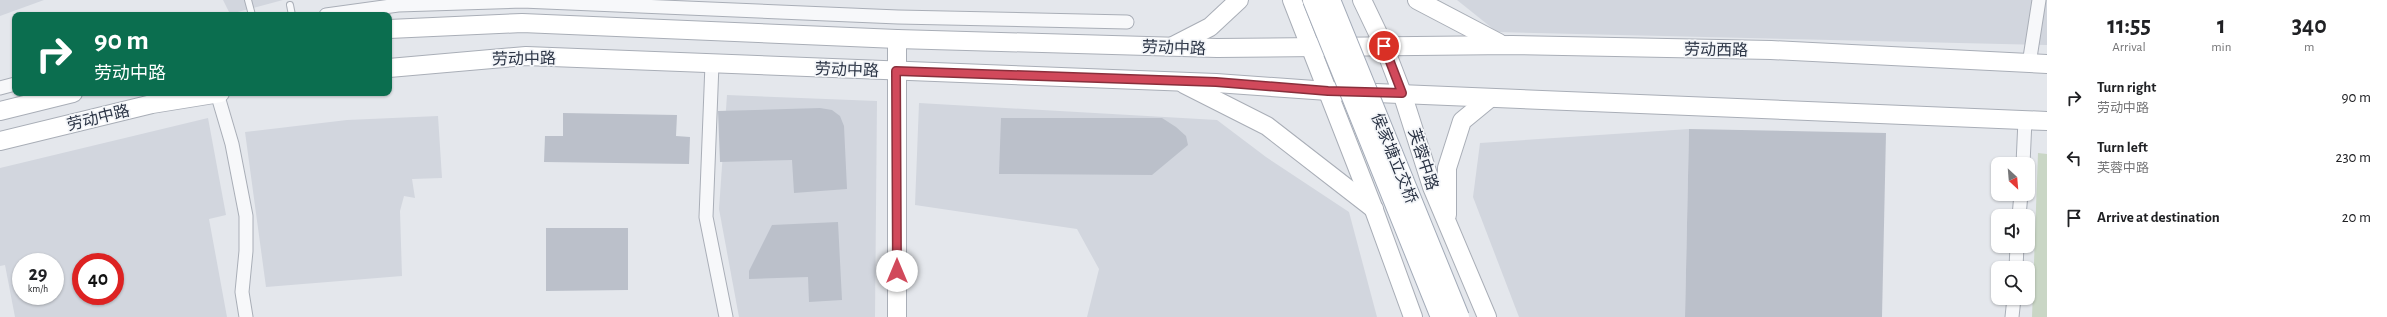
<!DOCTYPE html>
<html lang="en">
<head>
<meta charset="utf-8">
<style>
  :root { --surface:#fff; --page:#f6f6f6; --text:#202124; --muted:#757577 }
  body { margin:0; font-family:"Alegreya Sans","Noto Sans SC",sans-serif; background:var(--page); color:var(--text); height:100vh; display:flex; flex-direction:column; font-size:15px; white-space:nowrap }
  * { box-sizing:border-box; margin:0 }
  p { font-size:13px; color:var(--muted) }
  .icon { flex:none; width:22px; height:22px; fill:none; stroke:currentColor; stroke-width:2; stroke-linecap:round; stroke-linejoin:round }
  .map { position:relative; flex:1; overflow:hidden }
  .panel { display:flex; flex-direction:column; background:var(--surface); width:340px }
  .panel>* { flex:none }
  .banner { position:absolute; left:12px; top:12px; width:380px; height:84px; border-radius:8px; box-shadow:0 1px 3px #0004; background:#0b6e4f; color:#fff; overflow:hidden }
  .needle { width:26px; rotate:154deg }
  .tools { position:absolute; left:1991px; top:157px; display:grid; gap:8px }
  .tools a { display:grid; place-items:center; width:44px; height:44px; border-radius:8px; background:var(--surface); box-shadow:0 1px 3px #0004; font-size:20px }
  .speed { position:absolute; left:12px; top:253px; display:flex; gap:8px; font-size:20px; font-weight:700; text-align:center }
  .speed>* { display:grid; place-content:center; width:52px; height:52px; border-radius:50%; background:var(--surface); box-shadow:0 1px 3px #0004; line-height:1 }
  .speed small { font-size:10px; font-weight:400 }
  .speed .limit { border:6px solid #d22; background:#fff; color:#111 }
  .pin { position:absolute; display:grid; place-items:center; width:34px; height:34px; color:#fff; margin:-17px; border:2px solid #fff; border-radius:50%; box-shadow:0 1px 4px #0007 }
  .me { position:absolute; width:44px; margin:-22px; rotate:0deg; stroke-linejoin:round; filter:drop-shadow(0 0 3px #0008) }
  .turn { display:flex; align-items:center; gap:14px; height:84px; padding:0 16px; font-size:18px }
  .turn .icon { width:52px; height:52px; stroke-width:2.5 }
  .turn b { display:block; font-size:28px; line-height:34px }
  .eta { display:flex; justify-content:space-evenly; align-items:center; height:68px; text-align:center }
  .eta b { font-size:24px; font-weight:600; line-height:28px }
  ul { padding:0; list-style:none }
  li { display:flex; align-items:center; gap:12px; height:60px; padding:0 16px }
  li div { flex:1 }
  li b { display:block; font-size:15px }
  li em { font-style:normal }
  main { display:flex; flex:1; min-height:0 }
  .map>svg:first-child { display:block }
  .built { fill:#d2d6de; fill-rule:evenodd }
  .green { fill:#c9d6c5 }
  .building { fill:#bbc0ca }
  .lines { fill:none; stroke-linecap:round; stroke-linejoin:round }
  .lane-casing { stroke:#a9aeb7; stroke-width:8 }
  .street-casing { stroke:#a9aeb7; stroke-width:15 }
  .secondary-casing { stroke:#a9aeb7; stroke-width:20 }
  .lane { stroke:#f7f8fa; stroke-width:6 }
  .street { stroke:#f7f8fa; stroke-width:13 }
  .secondary { stroke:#fff; stroke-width:18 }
  .primary-bridge-casing { stroke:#a3abb8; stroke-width:22; stroke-linecap:butt }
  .primary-bridge { stroke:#fff; stroke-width:20 }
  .route-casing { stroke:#882f3b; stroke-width:10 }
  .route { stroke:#d1495b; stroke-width:7 }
  .labels { text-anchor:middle; stroke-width:3.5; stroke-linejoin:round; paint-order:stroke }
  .street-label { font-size:16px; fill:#2b3445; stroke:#f4f6f9 }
</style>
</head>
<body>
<main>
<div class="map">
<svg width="2047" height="317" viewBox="0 0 2047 317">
  <rect width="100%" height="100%" fill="#e4e7ec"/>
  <!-- built -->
  <g class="built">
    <path d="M 0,0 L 44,0 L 0,16 Z"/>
    <path d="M 223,0 L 283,0 L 230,14 Z"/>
    <path d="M 1457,0 L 2047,0 L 2047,45 L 1497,32 Z"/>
    <path d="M 727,95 L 877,101 L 875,317 L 739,317 L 719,209 Z"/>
    <path d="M 919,103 L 1217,120 L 1266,157 L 1349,212 L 1377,317 L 1087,317 L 1099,269 L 1077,229 L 915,205 Z"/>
    <path d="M 438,116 L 442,178 L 412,179 L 415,198 L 404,196 L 400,211 L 402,276 L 266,287 L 245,132 L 347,120 Z"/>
    <path d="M 208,118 L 226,215 L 209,219 L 227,317 L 15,317 L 5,265 L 0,266 L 0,168 ZM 21,262 L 55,262 L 55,296 L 21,296 ZM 81,262 L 115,262 L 115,296 L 81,296 Z"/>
    <path d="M 1689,129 L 1685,317 L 1519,317 L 1473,197 L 1480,143 Z"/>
  </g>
  <!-- green -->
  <path class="green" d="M 2038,153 L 2047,154 L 2047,317 L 2032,317 Z"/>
  <!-- building -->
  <g class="building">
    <path d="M 820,108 L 832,110 L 840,116 L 844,126 L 847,189 L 794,193 L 792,160 L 720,162 L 718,111 Z"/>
    <path d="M 563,113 L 677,115 L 676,136 L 690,137 L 689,164 L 544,162 L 545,136 L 563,136 Z"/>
    <path d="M 1001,118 L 1162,118 L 1176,127 L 1186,136 L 1188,145 L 1152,175 L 999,174 Z"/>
    <path d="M 1689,129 L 1886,133 L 1882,317 L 1685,317 Z"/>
    <path d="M 838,222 L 842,300 L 809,302 L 808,277 L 749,279 L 749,271 L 772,225 Z"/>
    <path d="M 546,228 L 628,228 L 628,290 L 546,291 Z"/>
  </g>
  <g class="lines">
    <!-- lane casing -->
    <g class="lane-casing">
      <g id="lane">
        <path d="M 248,0 L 252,15"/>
        <path d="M 290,5 L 292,15"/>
      </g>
    </g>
    <!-- street casing -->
    <g class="street-casing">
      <g id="street">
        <path d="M 326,15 L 398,5 L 522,1 L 898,17 L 1127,22"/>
        <path d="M 712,64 L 706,217 L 726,317"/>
        <path d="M 2029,64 L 2039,0"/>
        <path d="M 0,88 L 15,84"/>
        <path d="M 217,93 L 232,144 L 246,216 L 246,251 L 242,292 L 246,317"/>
        <path d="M 2023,164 L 2025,120"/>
        <path d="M 2019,216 L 2021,194"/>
        <path d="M 2016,268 L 2017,246"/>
        <path d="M 2012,317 L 2014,298"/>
      </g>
    </g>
    <!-- secondary casing -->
    <g class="secondary-casing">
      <g id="secondary">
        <path d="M 1292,0 L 1374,210 L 1413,317"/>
        <path d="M 1362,0 L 1384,46 L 1402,93 L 1432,187 L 1487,317"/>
        <path d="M 1417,0 L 1499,43"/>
        <path d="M 389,29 L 522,23 L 897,39 L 1217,48 L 1512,45 L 1771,50 L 2047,64"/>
        <path d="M 1173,46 L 1210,27 L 1239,0"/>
        <path d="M 389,68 L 526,56 L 1216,83 L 1328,91 L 2047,121"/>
        <path d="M 1184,84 L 1267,126 L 1374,209"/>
        <path d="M 0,111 L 73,93"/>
        <path d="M 0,141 L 152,104 L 220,93"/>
        <path d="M 1447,215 L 1447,168 L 1462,121 L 1490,98"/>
        <path d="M 897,317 L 897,39"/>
      </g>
    </g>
    <!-- lane -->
    <use href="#lane" class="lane"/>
    <!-- street -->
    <use href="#street" class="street"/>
    <!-- secondary -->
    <use href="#secondary" class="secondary"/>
    <!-- primary-bridge casing -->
    <g class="primary-bridge-casing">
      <g id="primary-bridge">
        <path d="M 1313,0 L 1441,317"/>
        <path d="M 1330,0 L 1459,317"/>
      </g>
    </g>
    <!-- primary-bridge -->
    <use href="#primary-bridge" class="primary-bridge"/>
  </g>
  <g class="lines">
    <!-- route casing -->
    <g class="route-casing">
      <path id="route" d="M 897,271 L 896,71 L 1216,82 L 1328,91 L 1402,93 L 1384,46"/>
    </g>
    <!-- route -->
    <use href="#route" class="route"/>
  </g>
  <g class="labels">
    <!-- street labels -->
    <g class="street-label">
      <text transform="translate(1174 47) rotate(2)" y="6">劳动中路</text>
      <text transform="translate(1716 49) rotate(1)" y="6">劳动西路</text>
      <text transform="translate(524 58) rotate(-1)" y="6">劳动中路</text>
      <text transform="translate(847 69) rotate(2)" y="6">劳动中路</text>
      <text transform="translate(98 117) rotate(-14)" y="6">劳动中路</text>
      <text transform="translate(1395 158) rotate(68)" y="6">侯家塘立交桥</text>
      <text transform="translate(1424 159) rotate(72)" y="6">芙蓉中路</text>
    </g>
  </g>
</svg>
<div class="tools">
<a><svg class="needle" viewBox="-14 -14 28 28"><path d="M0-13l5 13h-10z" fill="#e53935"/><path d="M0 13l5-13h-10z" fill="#757577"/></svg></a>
<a><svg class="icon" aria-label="sound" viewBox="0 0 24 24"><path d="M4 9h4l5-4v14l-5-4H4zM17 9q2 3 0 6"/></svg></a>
<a><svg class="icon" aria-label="search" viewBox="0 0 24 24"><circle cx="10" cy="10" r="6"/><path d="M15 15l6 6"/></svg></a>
</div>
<div class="speed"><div>29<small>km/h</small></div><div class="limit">40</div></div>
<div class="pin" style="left:1384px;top:46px;background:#d93025"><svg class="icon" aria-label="arrive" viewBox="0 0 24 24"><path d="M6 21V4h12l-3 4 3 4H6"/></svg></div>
<svg class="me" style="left:897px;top:271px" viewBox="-20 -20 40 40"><circle r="19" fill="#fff"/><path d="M0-13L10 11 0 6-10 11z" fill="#d1495b"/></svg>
<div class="banner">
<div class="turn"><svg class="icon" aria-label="right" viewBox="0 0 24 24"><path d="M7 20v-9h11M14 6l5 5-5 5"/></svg><div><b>90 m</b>劳动中路</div></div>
</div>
</div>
<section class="panel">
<div class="eta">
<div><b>11:55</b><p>Arrival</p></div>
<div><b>1</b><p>min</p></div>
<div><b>340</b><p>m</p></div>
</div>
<ul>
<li><svg class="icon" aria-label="right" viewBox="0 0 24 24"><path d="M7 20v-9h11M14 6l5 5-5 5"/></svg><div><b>Turn right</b><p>劳动中路</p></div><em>90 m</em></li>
<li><svg class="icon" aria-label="left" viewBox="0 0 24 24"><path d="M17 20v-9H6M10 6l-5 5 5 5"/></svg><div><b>Turn left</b><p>芙蓉中路</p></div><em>230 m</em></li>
<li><svg class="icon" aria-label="arrive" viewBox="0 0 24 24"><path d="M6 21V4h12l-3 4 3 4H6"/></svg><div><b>Arrive at destination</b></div><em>20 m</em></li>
</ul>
</section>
</main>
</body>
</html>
